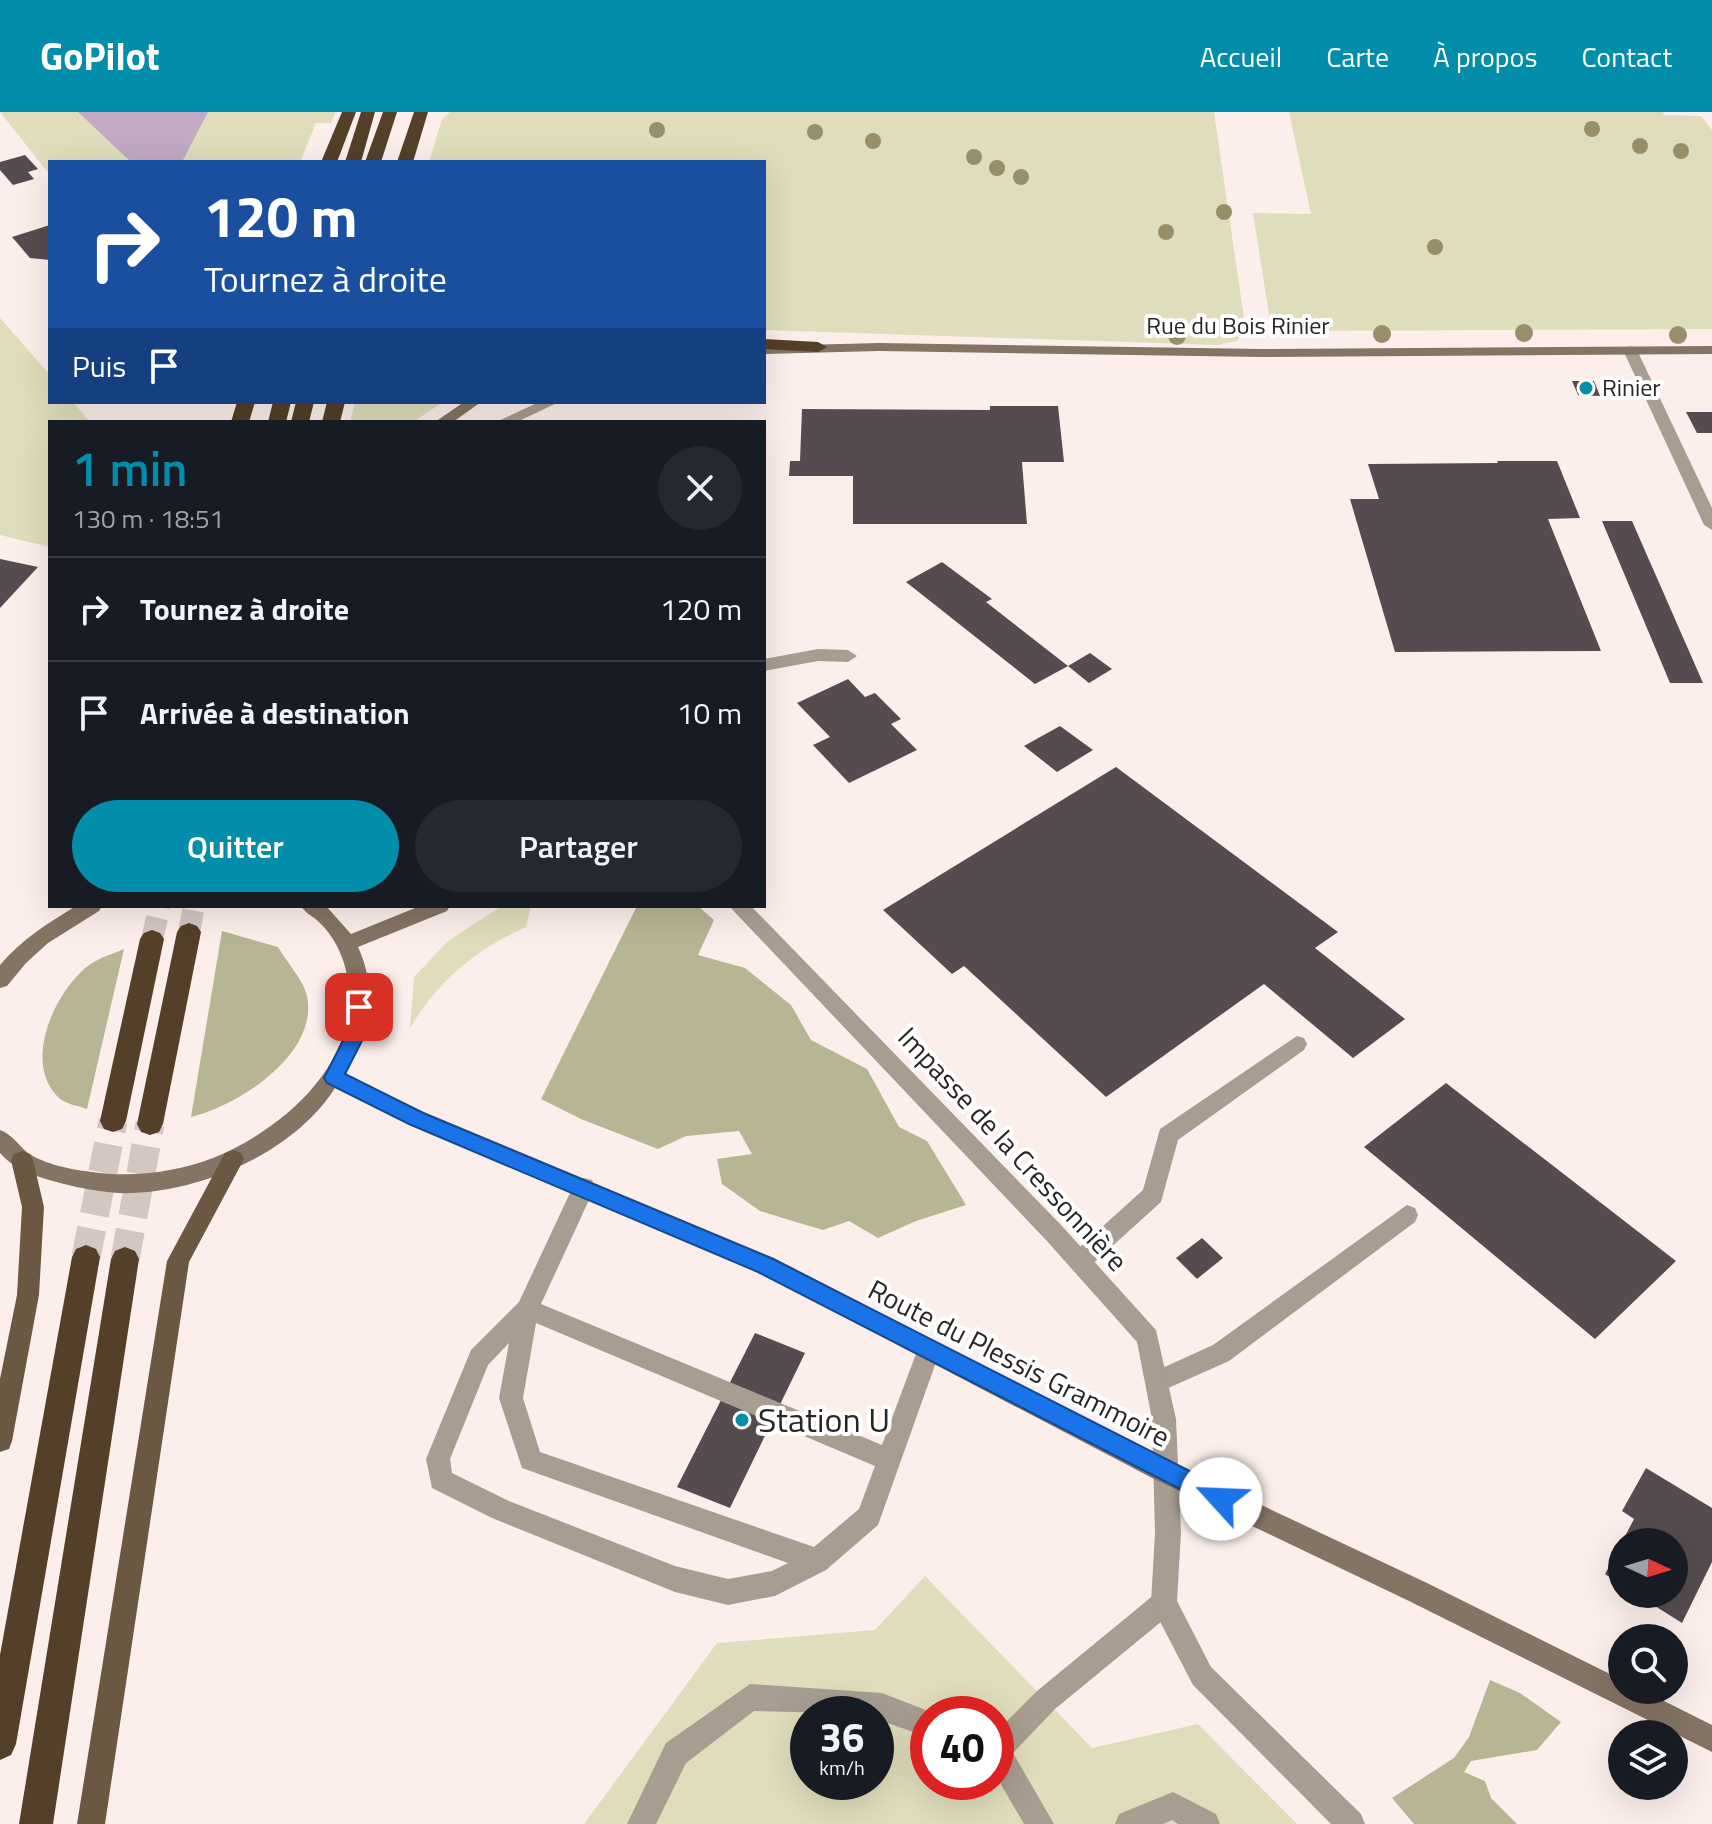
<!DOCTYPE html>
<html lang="fr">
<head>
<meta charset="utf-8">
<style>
  :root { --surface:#171b24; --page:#242831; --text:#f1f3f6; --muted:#9ea1a6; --line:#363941; --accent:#028dab }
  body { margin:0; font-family:"Titillium Web",sans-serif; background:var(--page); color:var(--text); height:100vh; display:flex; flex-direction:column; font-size:30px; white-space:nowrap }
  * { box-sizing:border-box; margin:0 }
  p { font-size:26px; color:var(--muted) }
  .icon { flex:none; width:44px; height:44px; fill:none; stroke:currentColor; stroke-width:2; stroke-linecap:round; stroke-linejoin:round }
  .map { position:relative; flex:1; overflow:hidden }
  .sheet { position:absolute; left:48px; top:308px; width:718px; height:488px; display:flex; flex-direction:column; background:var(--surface); border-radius:0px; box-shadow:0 8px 32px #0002 }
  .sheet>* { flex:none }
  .top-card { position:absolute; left:48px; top:48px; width:718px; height:244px; border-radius:0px; box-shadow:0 8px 32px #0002; background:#1a4fa0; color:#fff; overflow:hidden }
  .needle { width:52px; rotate:94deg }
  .tools { position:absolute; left:1608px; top:1416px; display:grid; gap:16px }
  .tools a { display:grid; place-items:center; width:80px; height:80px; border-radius:50%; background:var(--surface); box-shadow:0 8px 32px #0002; font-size:40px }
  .speed { position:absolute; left:790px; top:1584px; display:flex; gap:16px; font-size:40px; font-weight:700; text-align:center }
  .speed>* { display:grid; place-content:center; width:104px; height:104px; border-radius:50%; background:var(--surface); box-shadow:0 8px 32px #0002; line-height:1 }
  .speed small { font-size:20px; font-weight:400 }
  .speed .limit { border:12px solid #d22; background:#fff; color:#111 }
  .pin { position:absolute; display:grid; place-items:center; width:68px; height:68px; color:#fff; margin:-34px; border-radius:16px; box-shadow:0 4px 12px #0006 }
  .me { position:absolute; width:88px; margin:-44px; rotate:295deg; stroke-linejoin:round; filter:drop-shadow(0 0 6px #0008) }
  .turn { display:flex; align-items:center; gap:28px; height:168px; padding:0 24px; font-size:36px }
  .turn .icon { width:104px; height:104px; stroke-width:2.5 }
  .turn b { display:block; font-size:56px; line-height:68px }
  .then { display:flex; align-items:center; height:76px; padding:0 24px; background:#0003; gap:16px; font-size:30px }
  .round { display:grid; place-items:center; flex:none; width:84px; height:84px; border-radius:42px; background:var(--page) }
  .head { display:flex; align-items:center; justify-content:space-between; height:136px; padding:0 24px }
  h1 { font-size:48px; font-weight:600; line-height:60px; color:var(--accent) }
  .action { display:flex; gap:16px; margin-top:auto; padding:16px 24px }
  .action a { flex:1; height:92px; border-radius:48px; background:var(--accent); color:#fff; font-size:32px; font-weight:600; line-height:92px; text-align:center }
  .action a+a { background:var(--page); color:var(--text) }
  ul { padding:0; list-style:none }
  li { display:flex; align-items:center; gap:24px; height:104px; padding:0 24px; border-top:2px solid var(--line) }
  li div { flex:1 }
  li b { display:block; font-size:30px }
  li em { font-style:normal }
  header { display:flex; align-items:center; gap:48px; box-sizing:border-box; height:112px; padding:0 40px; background:var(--accent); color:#fff }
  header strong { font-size:38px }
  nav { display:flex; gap:44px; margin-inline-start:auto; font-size:28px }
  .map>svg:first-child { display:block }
  .green { fill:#e0ddbc; fill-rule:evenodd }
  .forest { fill:#b7b593 }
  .water { fill:#c2a9c4 }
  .building { fill:#564c4f }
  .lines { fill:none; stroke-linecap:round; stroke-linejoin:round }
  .highway-tunnel-far1 { stroke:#d2c7c3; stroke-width:22; stroke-dasharray:22 11; stroke-linecap:butt }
  .highway-tunnel { stroke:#d2c7c3; stroke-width:29; stroke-dasharray:29 14; stroke-linecap:butt }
  .lane { fill:#a89d91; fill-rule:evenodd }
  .street { fill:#a89d91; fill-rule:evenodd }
  .secondary { fill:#847463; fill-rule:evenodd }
  .primary { fill:#6a5843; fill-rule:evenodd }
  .highway { fill:#543f28; fill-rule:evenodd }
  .tree { fill:#978e6a }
  .route { fill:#1a73e8; stroke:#114b97; stroke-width:2 }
  .poi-dot { fill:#028dab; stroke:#fff; stroke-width:3 }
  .labels { text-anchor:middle; stroke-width:8; stroke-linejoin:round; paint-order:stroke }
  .far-street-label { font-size:24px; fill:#2a2524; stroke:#fff }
  .far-poi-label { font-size:24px; fill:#2a2524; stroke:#fff; text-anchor:start }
  .street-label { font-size:28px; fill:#2a2524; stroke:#fff }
  .near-poi-label { font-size:34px; fill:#2a2524; stroke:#fff; text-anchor:start }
</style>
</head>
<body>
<header>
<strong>GoPilot</strong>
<nav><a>Accueil</a><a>Carte</a><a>À propos</a><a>Contact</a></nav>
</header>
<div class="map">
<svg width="1712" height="1712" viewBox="0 0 1712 1712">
  <rect width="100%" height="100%" fill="#fcefeb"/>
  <!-- green -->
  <g class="green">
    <path d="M 0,0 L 336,0 L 331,11 L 316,11 L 300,50 L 50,50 L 50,63 Z"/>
    <path d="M 450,0 L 1214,0 L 1246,220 L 1236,229 L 1217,233 L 764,218 L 764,50 L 429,50 L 442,7 Z"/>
    <path d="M 1289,0 L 1663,0 L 1664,3 L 1701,4 L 1712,18 L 1712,217 L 1294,219 L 1270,209 L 1253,101 L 1311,102 Z"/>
    <path d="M 0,206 L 50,263 L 50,290 L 73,290 L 90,310 L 50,310 L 50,435 L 0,423 Z"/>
    <path d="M 355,290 L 443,290 L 413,310 L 350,310 Z"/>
    <path d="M 502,794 L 531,794 L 526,815 C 475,838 439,868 410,916 L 414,865 L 448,829 Z"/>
    <path d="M 925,1464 L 1092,1636 L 1198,1612 L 1297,1712 L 584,1712 L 717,1531 L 875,1518 ZM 808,1602 L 876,1602 L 876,1670 L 808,1670 ZM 928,1602 L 996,1602 L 996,1670 L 928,1670 Z"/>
  </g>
  <!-- forest -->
  <g class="forest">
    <path d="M 637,794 L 698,794 L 714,808 L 698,843 L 745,856 L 791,893 L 811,928 L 867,957 L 899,1015 L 927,1029 L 966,1093 L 916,1109 L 878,1126 L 849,1109 L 823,1118 L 786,1107 L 760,1099 L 722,1072 L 717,1047 L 752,1042 L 739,1019 L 686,1024 L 658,1037 L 581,1007 L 541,987 Z"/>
    <path d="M 222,819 L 278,835 C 286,849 304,869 307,884 C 319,942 238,994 191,1005 Z"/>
    <path d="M 124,837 L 87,997 C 79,994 65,992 59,986 C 24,953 51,889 81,860 C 92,848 110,843 124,837 Z"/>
    <path d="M 1490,1568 L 1520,1581 L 1561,1610 L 1537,1638 L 1471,1649 L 1464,1660 L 1485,1669 L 1491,1686 L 1517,1712 L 1414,1712 L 1392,1686 L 1454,1646 L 1469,1625 Z"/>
  </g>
  <!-- water -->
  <path class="water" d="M 78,0 L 208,0 L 182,50 L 131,50 Z"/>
  <!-- building -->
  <g class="building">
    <path d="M 25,43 L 38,57 L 28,60 L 34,67 L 13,73 L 0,58 L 0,50 Z"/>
    <path d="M 50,113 L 50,148 L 30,146 L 12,125 Z"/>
    <path d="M 1572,269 L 1594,269 L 1600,284 L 1578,283 Z"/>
    <path d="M 990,294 L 1058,294 L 1064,350 L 1022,350 L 1027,412 L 853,412 L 853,364 L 789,364 L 790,349 L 800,349 L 802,297 L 990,298 Z"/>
    <path d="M 1686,300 L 1712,300 L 1712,321 L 1697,321 Z"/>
    <path d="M 1497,349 L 1557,349 L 1580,406 L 1548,407 L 1601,539 L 1395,540 L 1350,387 L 1379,387 L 1368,352 L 1498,351 Z"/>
    <path d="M 1602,409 L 1632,409 L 1703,571 L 1670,571 Z"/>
    <path d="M 0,447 L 38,455 L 0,496 Z"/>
    <path d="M 942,450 L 992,487 L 986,490 L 1068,554 L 1035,572 L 906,470 Z"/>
    <path d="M 1090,541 L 1112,557 L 1089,571 L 1068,554 Z"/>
    <path d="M 848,567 L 865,585 L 875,581 L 901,607 L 891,612 L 917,638 L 849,671 L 813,633 L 830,625 L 797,591 Z"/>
    <path d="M 1060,614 L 1093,638 L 1057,660 L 1024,634 Z"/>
    <path d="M 1116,655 L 1338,820 L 1315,836 L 1405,907 L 1353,946 L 1264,872 L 1106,985 L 964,854 L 952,862 L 883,798 Z"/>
    <path d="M 1446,971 L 1676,1149 L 1595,1227 L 1364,1035 Z"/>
    <path d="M 1202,1126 L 1223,1146 L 1197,1167 L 1176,1146 Z"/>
    <path d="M 755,1221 L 805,1241 L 730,1396 L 677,1375 Z"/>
    <path d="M 1646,1356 L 1712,1396 L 1712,1450 L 1682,1511 L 1636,1482 L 1674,1482 L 1674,1430 L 1622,1430 L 1634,1407 L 1622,1399 Z"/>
    <path d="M 1622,1430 L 1622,1473 L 1605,1462 Z"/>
  </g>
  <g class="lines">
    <!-- highway-tunnel-far1 -->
    <g class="highway-tunnel-far1">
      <path d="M 189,820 L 194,794"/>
      <path d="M 152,827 L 160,794"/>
    </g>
    <!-- highway-tunnel -->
    <g class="highway-tunnel">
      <path d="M 86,1145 L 113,1009"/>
      <path d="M 125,1147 L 150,1012"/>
    </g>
    <!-- lane -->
    <g class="lane">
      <path d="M 1630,234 L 1637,238 L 1712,396 L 1712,418 L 1704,413 L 1623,238 Z"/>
      <path d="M 818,537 L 848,538 L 857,544 L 848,550 L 818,549 L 764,559 L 764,547 Z"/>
      <path d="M 1297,924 L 1304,926 L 1307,932 L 1304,938 L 1178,1028 L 1161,1090 L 1088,1156 L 1080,1159 L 1072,1156 L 1069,1149 L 1072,1142 L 1143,1078 L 1160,1017 Z"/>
      <path d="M 584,1066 L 592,1068 L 595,1075 L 541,1192 L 882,1333 L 920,1231 L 928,1228 L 936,1231 L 940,1239 L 878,1413 L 826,1458 L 775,1484 L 728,1493 L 675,1480 L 492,1406 L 432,1376 L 426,1347 L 471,1238 L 519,1190 L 576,1068 ZM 536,1211 L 875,1354 L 859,1397 L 814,1435 L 540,1340 L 523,1286 ZM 509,1231 L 499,1286 L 522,1356 L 788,1451 L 772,1459 L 728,1467 L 675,1454 L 509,1389 L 452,1361 L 450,1347 L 488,1253 Z"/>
      <path d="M 1407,1093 L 1415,1096 L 1418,1103 L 1415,1110 L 1229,1249 L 1157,1281 L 1149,1278 L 1145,1270 L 1149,1262 L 1213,1233 Z"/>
      <path d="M 1164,1478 L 1173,1482 L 1177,1491 L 1173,1500 L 1055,1597 L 1013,1641 L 1054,1712 L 1024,1712 L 996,1664 L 996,1620 L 1037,1579 L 1155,1482 Z"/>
      <path d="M 750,1572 L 882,1581 L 936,1602 L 928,1602 L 928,1625 L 876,1607 L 876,1602 L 754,1599 L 686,1651 L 656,1712 L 627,1712 L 666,1631 Z"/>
      <path d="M 1173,1680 L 1216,1702 L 1220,1712 L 1178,1712 L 1172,1708 L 1163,1712 L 1115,1712 L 1119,1702 Z"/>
    </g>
    <!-- street -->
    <g class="street">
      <path d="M 539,290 L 559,290 L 517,310 L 496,310 Z"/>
      <path d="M 729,794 L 751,794 L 1062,1114 L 1156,1218 L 1176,1307 L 1181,1421 L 1177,1489 L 1211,1555 L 1361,1702 L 1365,1712 L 1331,1712 L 1193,1573 L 1155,1500 L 1151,1491 L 1155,1421 L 1152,1307 L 1137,1230 L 1046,1128 Z"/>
    </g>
    <!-- secondary -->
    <g class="secondary">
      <path d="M 879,231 L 1262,237 L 1712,234 L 1712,242 L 1262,245 L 879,239 L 764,242 L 764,234 Z"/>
      <path d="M 464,290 L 481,290 L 453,310 L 435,310 Z"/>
      <path d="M 76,794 L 102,794 L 99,799 L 48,831 L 26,851 L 7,874 L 0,876 L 0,853 C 21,828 48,811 76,794 Z"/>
      <path d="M 301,794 L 326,794 L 351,822 L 420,794 L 450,794 L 447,799 L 358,835 C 378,878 370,922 345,962 L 424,1000 L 774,1146 L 1174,1352 L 1427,1471 L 1622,1568 L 1622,1578 L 1642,1578 L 1712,1613 L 1712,1640 L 1409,1489 L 1156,1368 L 758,1160 L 408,1012 L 335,976 C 295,1039 206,1078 133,1081 C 108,1082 84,1077 60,1071 C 38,1065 16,1059 0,1041 L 0,1018 C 12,1022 18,1033 28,1041 C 44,1052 73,1058 92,1060 C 132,1066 176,1060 213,1046 C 283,1018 365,947 347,863 C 343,843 334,824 319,810 C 313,804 306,802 301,794 Z"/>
    </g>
    <!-- primary -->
    <g class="primary">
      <path d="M 233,1038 L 241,1041 L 244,1047 L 189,1150 L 105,1712 L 77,1712 L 167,1149 L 225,1041 Z"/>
      <path d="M 22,1039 L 30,1042 L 33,1048 L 44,1095 L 39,1183 L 12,1329 L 9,1337 L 0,1340 L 0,1267 L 17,1183 L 22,1095 L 11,1048 L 14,1042 Z"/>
    </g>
    <!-- highway -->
    <g class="highway">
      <path d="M 342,0 L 356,0 L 337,50 L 321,50 Z"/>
      <path d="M 361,0 L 375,0 L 361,50 L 345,50 Z"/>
      <path d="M 383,0 L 397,0 L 381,50 L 365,50 Z"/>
      <path d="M 414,0 L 428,0 L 413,50 L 397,50 Z"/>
      <path d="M 764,227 L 818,230 L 827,235 L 818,240 L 764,237 Z"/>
      <path d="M 237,290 L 255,290 L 249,310 L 231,310 Z"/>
      <path d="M 273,290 L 291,290 L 286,310 L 268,310 Z"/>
      <path d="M 296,290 L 314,290 L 309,310 L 291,310 Z"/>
      <path d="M 327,290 L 345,290 L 340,310 L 322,310 Z"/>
      <path d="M 189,811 L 197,814 L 201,820 L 163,1012 L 159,1020 L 150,1023 L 141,1020 L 137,1012 L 177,820 L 181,814 Z"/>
      <path d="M 152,818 L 160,821 L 164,827 L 126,1009 L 122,1017 L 113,1020 L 104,1017 L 100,1009 L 140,827 L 144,821 Z"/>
      <path d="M 86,1133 L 96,1137 L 100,1145 L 16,1632 L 11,1643 L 0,1648 L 0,1543 L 72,1145 L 76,1137 Z"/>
      <path d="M 125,1135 L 135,1139 L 139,1147 L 53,1712 L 19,1712 L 111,1147 L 115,1139 Z"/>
    </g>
  </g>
  <!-- trees -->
  <g class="tree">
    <circle cx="1592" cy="17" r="8"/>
    <circle cx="657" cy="18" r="8"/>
    <circle cx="815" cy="20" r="8"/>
    <circle cx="873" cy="29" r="8"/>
    <circle cx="1640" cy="34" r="8"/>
    <circle cx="1681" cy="39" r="8"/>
    <circle cx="974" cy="45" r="8"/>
    <circle cx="997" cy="56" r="8"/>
    <circle cx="1021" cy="65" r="8"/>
    <circle cx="1224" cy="100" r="8"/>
    <circle cx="1166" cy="120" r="8"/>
    <circle cx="1435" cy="135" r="8"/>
    <circle cx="1524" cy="221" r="9"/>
    <circle cx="1382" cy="222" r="9"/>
    <circle cx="1678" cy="223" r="9"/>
    <circle cx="1177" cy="224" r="9"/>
  </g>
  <!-- route -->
  <path class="route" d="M 359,888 L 369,895 L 367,919 L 345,962 L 423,1001 L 773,1147 L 1229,1379 L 1232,1387 L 1229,1394 L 1221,1398 L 1213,1394 L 758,1160 L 409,1012 L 327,971 L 324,966 L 348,919 L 350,895 Z"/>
  <!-- markers -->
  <g class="poi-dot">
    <circle cx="1586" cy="276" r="8"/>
    <circle cx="742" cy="1308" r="8"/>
  </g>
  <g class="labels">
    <!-- far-street labels -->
    <g class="far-street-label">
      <text x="1238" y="222">Rue du Bois Rinier</text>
    </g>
    <!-- far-poi labels -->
    <g class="far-poi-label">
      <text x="1602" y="284">Rinier</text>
    </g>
    <!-- street labels -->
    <g class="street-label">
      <text transform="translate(1013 1037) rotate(47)" y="10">Impasse de la Cressonnière</text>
      <text transform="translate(1019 1251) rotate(27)" y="10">Route du Plessis Grammoire</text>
    </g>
    <!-- near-poi labels -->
    <g class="near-poi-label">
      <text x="758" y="1320">Station U</text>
    </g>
  </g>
</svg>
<div class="tools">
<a><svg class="needle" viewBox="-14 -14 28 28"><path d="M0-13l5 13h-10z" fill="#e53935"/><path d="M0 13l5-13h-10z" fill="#9ea1a6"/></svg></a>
<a><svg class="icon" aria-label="search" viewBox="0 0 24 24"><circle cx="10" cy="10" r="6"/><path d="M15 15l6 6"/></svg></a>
<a><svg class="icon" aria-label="layers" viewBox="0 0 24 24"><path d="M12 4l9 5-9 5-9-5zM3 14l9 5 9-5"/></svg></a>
</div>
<div class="speed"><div>36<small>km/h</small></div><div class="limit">40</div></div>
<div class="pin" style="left:359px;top:895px;background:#d93025"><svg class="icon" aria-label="arrive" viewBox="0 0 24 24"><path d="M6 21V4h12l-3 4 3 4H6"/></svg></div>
<svg class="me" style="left:1221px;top:1387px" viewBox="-20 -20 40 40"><circle r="19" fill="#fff"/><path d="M0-13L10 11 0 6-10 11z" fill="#1a73e8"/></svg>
<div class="top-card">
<div class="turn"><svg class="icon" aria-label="right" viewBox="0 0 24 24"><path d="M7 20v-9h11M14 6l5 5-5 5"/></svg><div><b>120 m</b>Tournez à droite</div></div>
<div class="then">Puis<svg class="icon" aria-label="arrive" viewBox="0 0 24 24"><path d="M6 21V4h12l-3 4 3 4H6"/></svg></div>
</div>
<section class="sheet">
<div class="head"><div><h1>1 min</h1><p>130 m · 18:51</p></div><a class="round"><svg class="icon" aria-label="close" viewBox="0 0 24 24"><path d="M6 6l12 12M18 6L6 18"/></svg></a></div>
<ul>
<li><svg class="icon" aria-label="right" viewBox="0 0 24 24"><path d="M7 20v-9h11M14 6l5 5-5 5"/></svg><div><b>Tournez à droite</b></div><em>120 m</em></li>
<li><svg class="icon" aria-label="arrive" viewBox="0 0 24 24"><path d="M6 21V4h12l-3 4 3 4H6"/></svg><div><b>Arrivée à destination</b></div><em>10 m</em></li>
</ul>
<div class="action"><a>Quitter</a><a>Partager</a></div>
</section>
</div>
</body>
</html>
